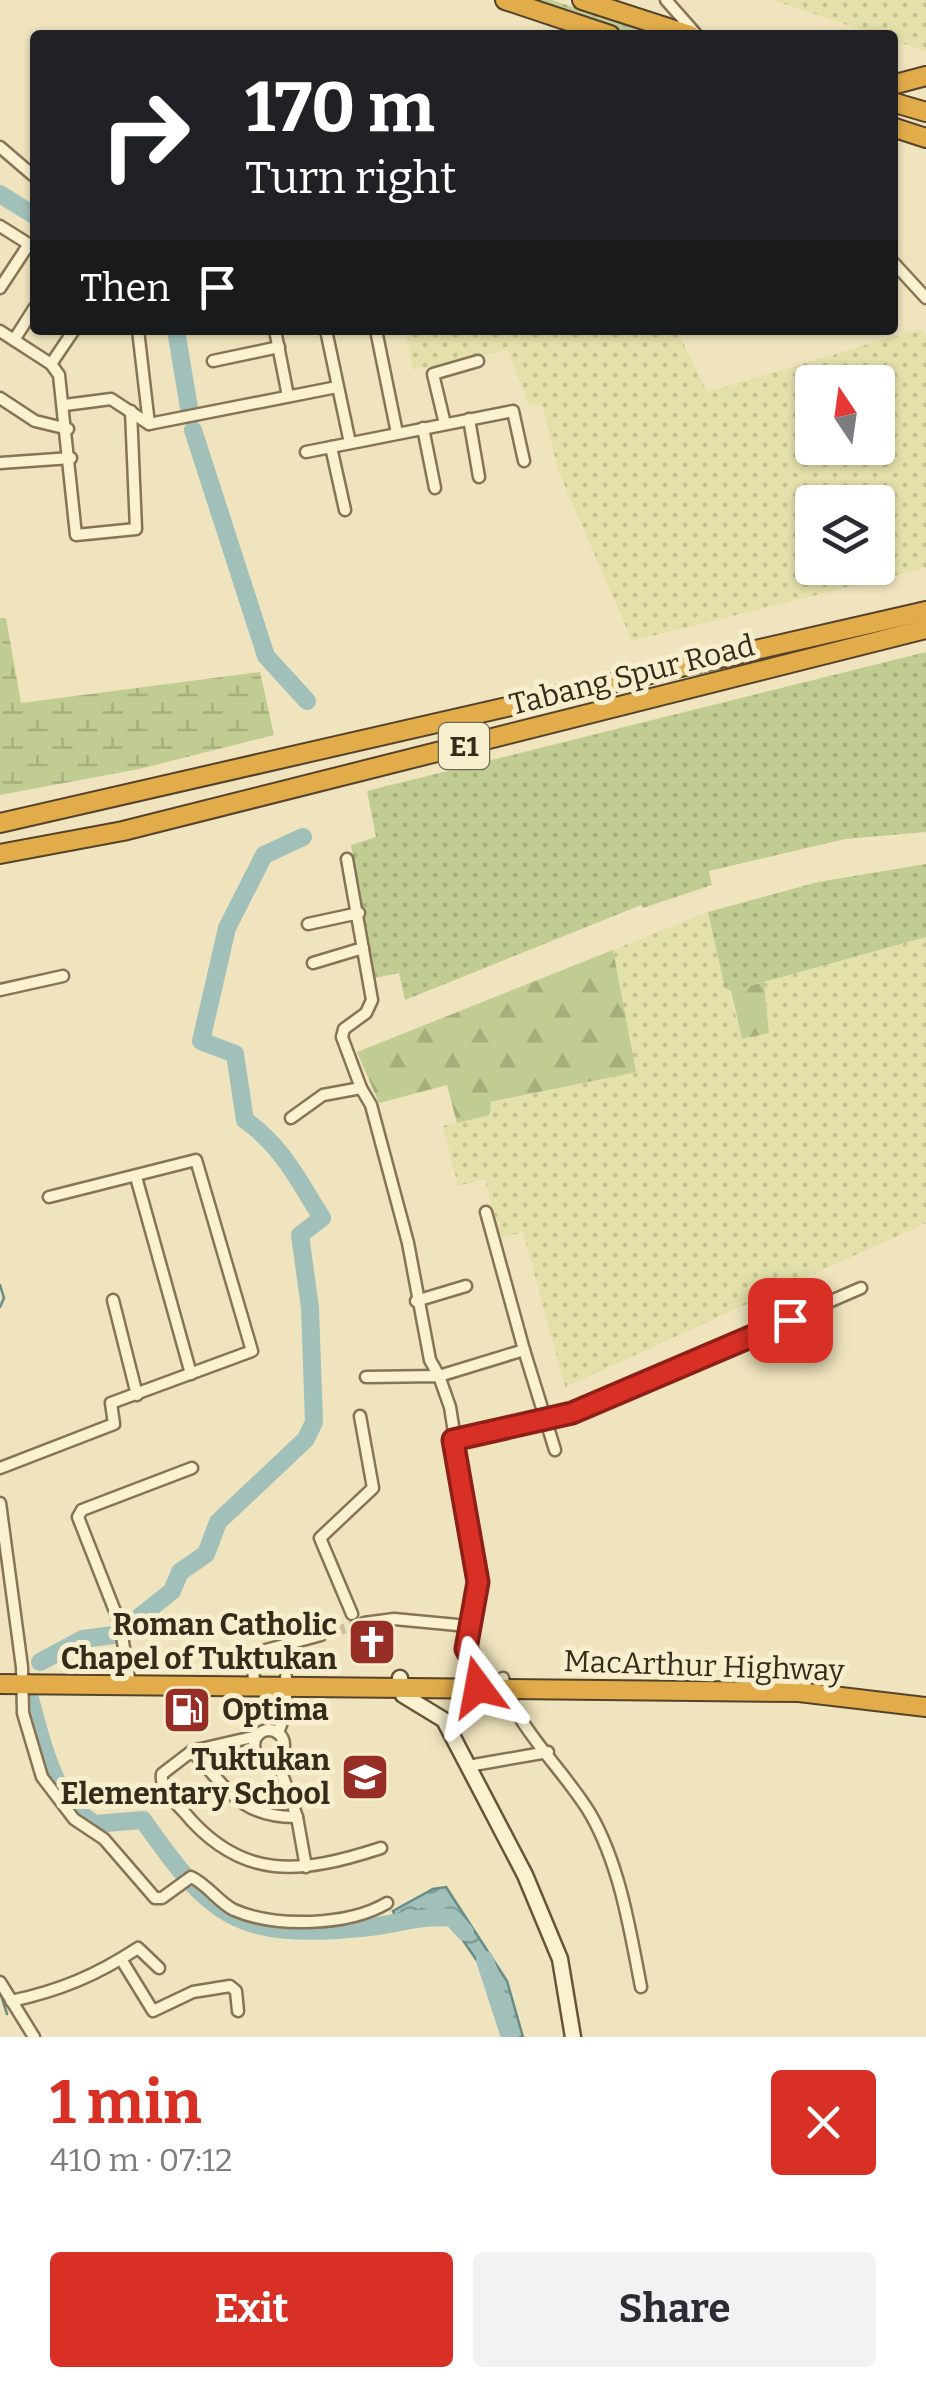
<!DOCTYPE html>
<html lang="en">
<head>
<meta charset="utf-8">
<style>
  :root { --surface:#fff; --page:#f2f2f3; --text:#2b2b33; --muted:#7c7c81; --accent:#d93025 }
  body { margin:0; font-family:Bitter,serif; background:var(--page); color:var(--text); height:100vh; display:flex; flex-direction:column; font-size:38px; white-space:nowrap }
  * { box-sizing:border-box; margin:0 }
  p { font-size:32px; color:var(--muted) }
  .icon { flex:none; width:55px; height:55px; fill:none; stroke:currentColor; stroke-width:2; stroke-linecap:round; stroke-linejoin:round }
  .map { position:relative; height:2037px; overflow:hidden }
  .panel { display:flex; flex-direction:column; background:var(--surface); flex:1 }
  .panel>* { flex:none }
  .guide { position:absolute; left:30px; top:30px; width:868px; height:305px; border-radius:10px; box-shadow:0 2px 8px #0004; background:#202124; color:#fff; overflow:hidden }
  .needle { width:65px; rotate:347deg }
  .buttons { position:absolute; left:795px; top:365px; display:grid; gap:20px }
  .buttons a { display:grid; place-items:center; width:100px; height:100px; border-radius:10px; background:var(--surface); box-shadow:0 2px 8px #0004; font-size:50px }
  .pin { position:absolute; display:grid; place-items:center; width:85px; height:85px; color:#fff; margin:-42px; border-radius:20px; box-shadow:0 5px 15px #0006 }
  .me { position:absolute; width:110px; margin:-55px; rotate:347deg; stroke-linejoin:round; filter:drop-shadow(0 0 8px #0008) }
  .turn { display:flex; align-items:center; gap:35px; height:210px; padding:0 50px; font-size:45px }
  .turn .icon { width:130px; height:130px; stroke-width:2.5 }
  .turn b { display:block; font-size:70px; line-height:85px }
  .then { display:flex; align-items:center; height:95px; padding:0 50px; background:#0003; gap:20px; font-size:38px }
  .round { display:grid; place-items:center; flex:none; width:105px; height:105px; border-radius:10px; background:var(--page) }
  .head { display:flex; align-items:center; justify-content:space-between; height:170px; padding:0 50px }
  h1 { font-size:60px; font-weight:700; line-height:75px; color:var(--accent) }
  .primary-button { display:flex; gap:20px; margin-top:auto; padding:20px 50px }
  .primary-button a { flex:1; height:115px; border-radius:10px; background:var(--accent); color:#fff; font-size:40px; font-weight:700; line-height:115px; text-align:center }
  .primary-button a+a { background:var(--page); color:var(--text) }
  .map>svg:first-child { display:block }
  .farmland { fill:url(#farmland-dots); fill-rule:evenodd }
  .grass { fill:url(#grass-dots) }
  .forest { fill:url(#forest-firs) }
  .wetland { fill:url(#wetland-marsh) }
  .water { fill:url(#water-waves); stroke:#688d87; stroke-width:2.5 }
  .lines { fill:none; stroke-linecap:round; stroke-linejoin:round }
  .stream { stroke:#688d87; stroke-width:2.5 }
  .river { stroke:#a1c0b9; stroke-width:18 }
  .street-tunnel { stroke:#cabf9d; stroke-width:10; stroke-dasharray:10 5; stroke-linecap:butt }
  .street-casing { stroke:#877456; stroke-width:15 }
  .secondary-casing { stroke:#685539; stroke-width:19 }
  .highway-casing { stroke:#54422b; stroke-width:22 }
  .street { stroke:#f9f1d0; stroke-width:10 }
  .secondary { stroke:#f9f1d0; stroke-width:14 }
  .highway { stroke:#e2ac4a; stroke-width:18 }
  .route-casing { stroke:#8d1f18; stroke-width:25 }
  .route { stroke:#d93025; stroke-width:18 }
  .labels { text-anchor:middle; stroke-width:10; stroke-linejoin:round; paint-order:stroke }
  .shield { fill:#f6eecd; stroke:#706550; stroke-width:2.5 }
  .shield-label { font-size:28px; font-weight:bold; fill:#362a1b }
  .street-label { font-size:30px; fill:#362a1b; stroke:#f6eecd }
  .poi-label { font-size:30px; font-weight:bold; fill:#362a1b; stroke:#f6eecd; text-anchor:end }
</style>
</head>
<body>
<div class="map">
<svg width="926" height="2037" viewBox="0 0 926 2037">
  <defs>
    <pattern id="farmland-dots" width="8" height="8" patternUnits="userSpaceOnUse" patternTransform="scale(2.5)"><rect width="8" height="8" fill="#e4e0aa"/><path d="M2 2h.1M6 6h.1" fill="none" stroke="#c4c092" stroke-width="1.8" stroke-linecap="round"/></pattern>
    <pattern id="grass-dots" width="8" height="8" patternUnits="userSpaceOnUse" patternTransform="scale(2.5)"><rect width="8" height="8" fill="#c0cc91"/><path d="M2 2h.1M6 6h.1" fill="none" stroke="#a6af7c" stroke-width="1.8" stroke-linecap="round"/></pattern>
    <pattern id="forest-firs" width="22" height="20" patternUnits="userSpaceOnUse" patternTransform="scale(2.5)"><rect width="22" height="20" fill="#c0cc91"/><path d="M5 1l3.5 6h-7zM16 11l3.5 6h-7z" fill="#a6af7c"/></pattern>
    <pattern id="wetland-marsh" width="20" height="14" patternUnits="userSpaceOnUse" patternTransform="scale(2.5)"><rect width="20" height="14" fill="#c0cc91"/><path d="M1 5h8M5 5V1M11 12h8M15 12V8" fill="none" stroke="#a6af7c"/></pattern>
    <pattern id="water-waves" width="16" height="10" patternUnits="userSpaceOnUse" patternTransform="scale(2.5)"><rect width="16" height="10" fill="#a1c0b9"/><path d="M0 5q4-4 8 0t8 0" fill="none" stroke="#849c96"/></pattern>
  </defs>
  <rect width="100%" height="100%" fill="#efe4bd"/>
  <!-- farmland -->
  <g class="farmland">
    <path d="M 773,0 L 926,0 L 926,51 L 893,40 L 892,35 L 878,35 Z"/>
    <path d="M 920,329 L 926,336 L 926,568 L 632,641 L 558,470 L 543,406 L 528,404 L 508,350 L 413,370 L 405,330 L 677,330 L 707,392 ZM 878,382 L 878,448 L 812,448 L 812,382 ZM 878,502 L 878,568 L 812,568 L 812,502 Z"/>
    <path d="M 708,912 L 742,1039 L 769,1033 L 764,982 L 926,937 L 926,1223 L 565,1387 L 523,1232 L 499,1238 L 485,1179 L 458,1186 L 443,1126 L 490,1115 L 491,1103 L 635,1072 L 613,950 Z"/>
  </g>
  <!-- grass -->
  <g class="grass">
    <path d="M 528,0 L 552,0 L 656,35 L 630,35 Z"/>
    <path d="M 926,652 L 926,832 L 845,839 L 709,871 L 712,885 L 643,908 L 641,905 L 405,1000 L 399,973 L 375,978 L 351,845 L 376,837 L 367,791 Z"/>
    <path d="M 926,864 L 926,937 L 731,991 L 725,988 L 708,912 L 818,882 Z"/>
  </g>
  <!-- forest -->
  <g class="forest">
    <path d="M 613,950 L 636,1072 L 491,1102 L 490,1115 L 457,1123 L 447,1085 L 379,1103 L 357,1052 Z"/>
    <path d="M 764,982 L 769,1033 L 742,1039 L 731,991 Z"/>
  </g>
  <!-- wetland -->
  <path class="wetland" d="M 0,618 L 6,618 L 21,703 L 260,672 L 274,735 L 139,769 L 0,795 Z"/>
  <!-- water -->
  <path class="water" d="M 446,1887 L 507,1981 L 523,2037 L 509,2037 L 495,1987 L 445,1914 L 422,1909 L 398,1923 L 393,1911 L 433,1889 Z"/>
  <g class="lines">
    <!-- stream -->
    <g class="stream">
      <path d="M 0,1285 L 4,1298 L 0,1307"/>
      <path d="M 0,1992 L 7,2014"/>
    </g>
    <!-- river -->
    <g class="river">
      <path d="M 0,194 L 35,216"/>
      <path d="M 176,330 L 189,408"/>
      <path d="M 193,430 L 266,656 L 307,701"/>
      <path d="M 128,1626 L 172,1591 L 180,1572 L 206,1554 L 218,1522 L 306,1439 L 314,1422 L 310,1308 L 300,1235 L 322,1218 C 298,1180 283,1147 245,1120 L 235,1054 L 201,1041 L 227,928 L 264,855 L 303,837"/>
      <path d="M 40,1662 L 83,1639 L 113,1635"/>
      <path d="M 29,1695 C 42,1741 51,1796 94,1824 L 143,1820 C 211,1917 237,1940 361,1928 C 392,1926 421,1914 452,1918 L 465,1932"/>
      <path d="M 485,1960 L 510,2037"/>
    </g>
    <!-- street-tunnel -->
    <path class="street-tunnel" d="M 321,1635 L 364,1623"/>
    <!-- street casing -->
    <g class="street-casing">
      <g id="street">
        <path d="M 666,0 L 696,34"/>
        <path d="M 0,147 L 35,177"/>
        <path d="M 0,226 L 35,248"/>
        <path d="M 892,261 L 926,298"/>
        <path d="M 0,288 L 29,244"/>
        <path d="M 138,330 L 149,424"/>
        <path d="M 275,330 L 288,396"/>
        <path d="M 326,330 L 350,443"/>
        <path d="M 376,330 L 397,433"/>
        <path d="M 0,331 L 51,364 L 59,375 L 76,535 L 136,529 L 131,411"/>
        <path d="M 14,340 L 35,307"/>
        <path d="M 213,361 L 279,347"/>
        <path d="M 51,364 L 74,330"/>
        <path d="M 0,398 L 35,421 L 68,429"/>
        <path d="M 65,405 L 111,399 L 149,424 L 337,387"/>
        <path d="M 469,419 L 479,477"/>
        <path d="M 445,424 L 433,374 L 478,361"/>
        <path d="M 423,428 L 435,488"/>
        <path d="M 331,447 L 345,510"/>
        <path d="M 306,452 L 513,411 L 524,461"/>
        <path d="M 0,463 L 71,458"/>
        <path d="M 347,859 L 372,1000 L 366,1013 L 344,1029 L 342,1037 L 361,1088"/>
        <path d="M 308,924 L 359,913"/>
        <path d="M 313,963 L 363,948"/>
        <path d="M 0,990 L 63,976"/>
        <path d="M 291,1118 L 323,1095 L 361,1088 L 371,1105 L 408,1243 L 430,1360 L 439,1376 L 524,1350 L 486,1212"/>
        <path d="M 136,1177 L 191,1374"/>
        <path d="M 113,1300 L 137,1395"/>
        <path d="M 416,1301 L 466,1286"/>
        <path d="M 524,1350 L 555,1450"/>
        <path d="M 366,1377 L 439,1376 L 450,1407 L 478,1582 L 466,1649 L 478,1670 L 478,1687"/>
        <path d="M 453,1440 L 572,1413 L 861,1288"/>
        <path d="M 0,1468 L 114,1424 L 111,1403 L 252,1351 L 196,1160 L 49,1197"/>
        <path d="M 0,1503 L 22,1667 L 23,1713 L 42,1777 L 74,1819 L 104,1839 L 155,1898 L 162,1898 L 191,1877 C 207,1884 218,1902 234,1910 C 276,1928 348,1926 387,1903"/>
        <path d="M 352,1614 L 320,1538 L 373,1488 L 360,1416"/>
        <path d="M 364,1623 L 394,1619 L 468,1626"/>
        <path d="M 503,1678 C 512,1724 567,1773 591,1815 C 620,1866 630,1930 641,1987"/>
        <path d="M 130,1684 L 120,1624 L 78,1517 L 82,1510 L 192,1468"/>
        <path d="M 253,1686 L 255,1653 L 321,1635"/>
        <circle cx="269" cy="1745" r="15"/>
        <path d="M 278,1733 L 286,1711 L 286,1677"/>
        <path d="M 257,1736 L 192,1751 L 162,1774 C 160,1789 174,1801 184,1812 C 242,1882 301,1874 381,1848"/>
        <path d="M 192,1751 C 227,1788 241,1818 297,1817"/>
        <path d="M 276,1757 L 297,1817 L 306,1867"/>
        <path d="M 468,1766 L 548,1752"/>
        <path d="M 121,1959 L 153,2011 L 193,1992 L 230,1986 L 236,1991 L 238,2011"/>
        <path d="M 0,1982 L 34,2037"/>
        <path d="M 11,2001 C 59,1991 97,1975 138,1948 L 159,1968"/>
      </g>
    </g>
    <!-- secondary casing -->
    <g class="secondary-casing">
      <path id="secondary" d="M 400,1678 L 403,1695 L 444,1720 L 525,1875 L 560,1959 L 573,2037"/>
    </g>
    <!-- highway casing -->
    <g class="highway-casing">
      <g id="highway">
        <path d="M 505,0 L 610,35"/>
        <path d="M 582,0 L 690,35"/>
        <path d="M 892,85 L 926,76"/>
        <path d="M 892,102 L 926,112"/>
        <path d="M 892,127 L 926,138"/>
        <path d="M 0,823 L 926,611"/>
        <path d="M 0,854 L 123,831 L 926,629"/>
        <path d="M 0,1684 L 799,1692 L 926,1707"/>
      </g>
    </g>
    <!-- street -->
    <use href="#street" class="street"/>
    <!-- secondary -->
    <use href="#secondary" class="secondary"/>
    <!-- highway -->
    <use href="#highway" class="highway"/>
  </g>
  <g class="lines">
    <!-- route casing -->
    <g class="route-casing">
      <path id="route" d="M 478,1687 L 478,1670 L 466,1649 L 478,1582 L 453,1440 L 572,1413 L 790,1320"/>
    </g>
    <!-- route -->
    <use href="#route" class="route"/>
  </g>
  <!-- icons -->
  <defs>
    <g id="church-square" transform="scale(2.5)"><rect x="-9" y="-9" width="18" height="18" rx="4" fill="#972e25" stroke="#f6eecd"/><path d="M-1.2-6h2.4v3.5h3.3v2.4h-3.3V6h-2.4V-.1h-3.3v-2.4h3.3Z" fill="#fff"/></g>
    <g id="fuel-square" transform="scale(2.5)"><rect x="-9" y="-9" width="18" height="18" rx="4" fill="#972e25" stroke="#f6eecd"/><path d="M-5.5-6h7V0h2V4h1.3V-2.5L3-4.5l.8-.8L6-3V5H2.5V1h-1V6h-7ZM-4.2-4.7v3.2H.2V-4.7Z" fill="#fff"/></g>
    <g id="school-square" transform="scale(2.5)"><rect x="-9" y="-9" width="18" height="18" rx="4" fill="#972e25" stroke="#f6eecd"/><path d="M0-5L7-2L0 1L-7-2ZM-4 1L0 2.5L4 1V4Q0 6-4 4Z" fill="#fff"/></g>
  </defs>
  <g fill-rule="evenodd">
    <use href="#church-square" x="372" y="1642"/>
    <use href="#fuel-square" x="187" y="1710"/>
    <use href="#school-square" x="365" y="1777"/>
  </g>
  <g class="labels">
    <!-- shield labels -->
    <rect class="shield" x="439" y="723" width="50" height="46" rx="8"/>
    <g class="shield-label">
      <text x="464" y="756">E1</text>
    </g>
    <!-- street labels -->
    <g class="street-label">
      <text transform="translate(632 675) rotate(-14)" y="10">Tabang Spur Road</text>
      <text transform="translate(704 1666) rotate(2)" y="10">MacArthur Highway</text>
    </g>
    <!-- poi labels -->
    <g class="poi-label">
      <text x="337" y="1635">Roman Catholic<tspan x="337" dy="34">Chapel of Tuktukan</tspan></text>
      <text x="222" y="1720" text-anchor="start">Optima</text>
      <text x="330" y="1770">Tuktukan<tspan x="330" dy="34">Elementary School</tspan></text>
    </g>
  </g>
</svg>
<div class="buttons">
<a><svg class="needle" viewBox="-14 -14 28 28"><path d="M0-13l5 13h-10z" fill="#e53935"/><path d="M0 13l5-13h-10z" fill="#7c7c81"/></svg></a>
<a><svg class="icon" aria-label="layers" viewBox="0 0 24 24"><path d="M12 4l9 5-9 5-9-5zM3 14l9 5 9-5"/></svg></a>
</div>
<div class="pin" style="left:790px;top:1320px;background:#d93025"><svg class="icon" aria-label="arrive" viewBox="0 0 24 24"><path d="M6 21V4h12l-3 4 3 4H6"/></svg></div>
<svg class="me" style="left:478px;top:1687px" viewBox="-20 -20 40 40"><path d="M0-17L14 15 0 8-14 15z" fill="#d93025" stroke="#fff" stroke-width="4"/></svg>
<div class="guide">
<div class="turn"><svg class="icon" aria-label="right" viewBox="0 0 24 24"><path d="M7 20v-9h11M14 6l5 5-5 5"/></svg><div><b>170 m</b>Turn right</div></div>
<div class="then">Then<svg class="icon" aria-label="arrive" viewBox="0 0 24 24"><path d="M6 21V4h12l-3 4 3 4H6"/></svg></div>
</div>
</div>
<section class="panel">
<div class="head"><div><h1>1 min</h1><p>410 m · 07:12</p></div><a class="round" style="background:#d93025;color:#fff"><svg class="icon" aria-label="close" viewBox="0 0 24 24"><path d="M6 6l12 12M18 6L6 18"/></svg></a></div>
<div class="primary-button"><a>Exit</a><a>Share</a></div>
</section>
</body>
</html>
